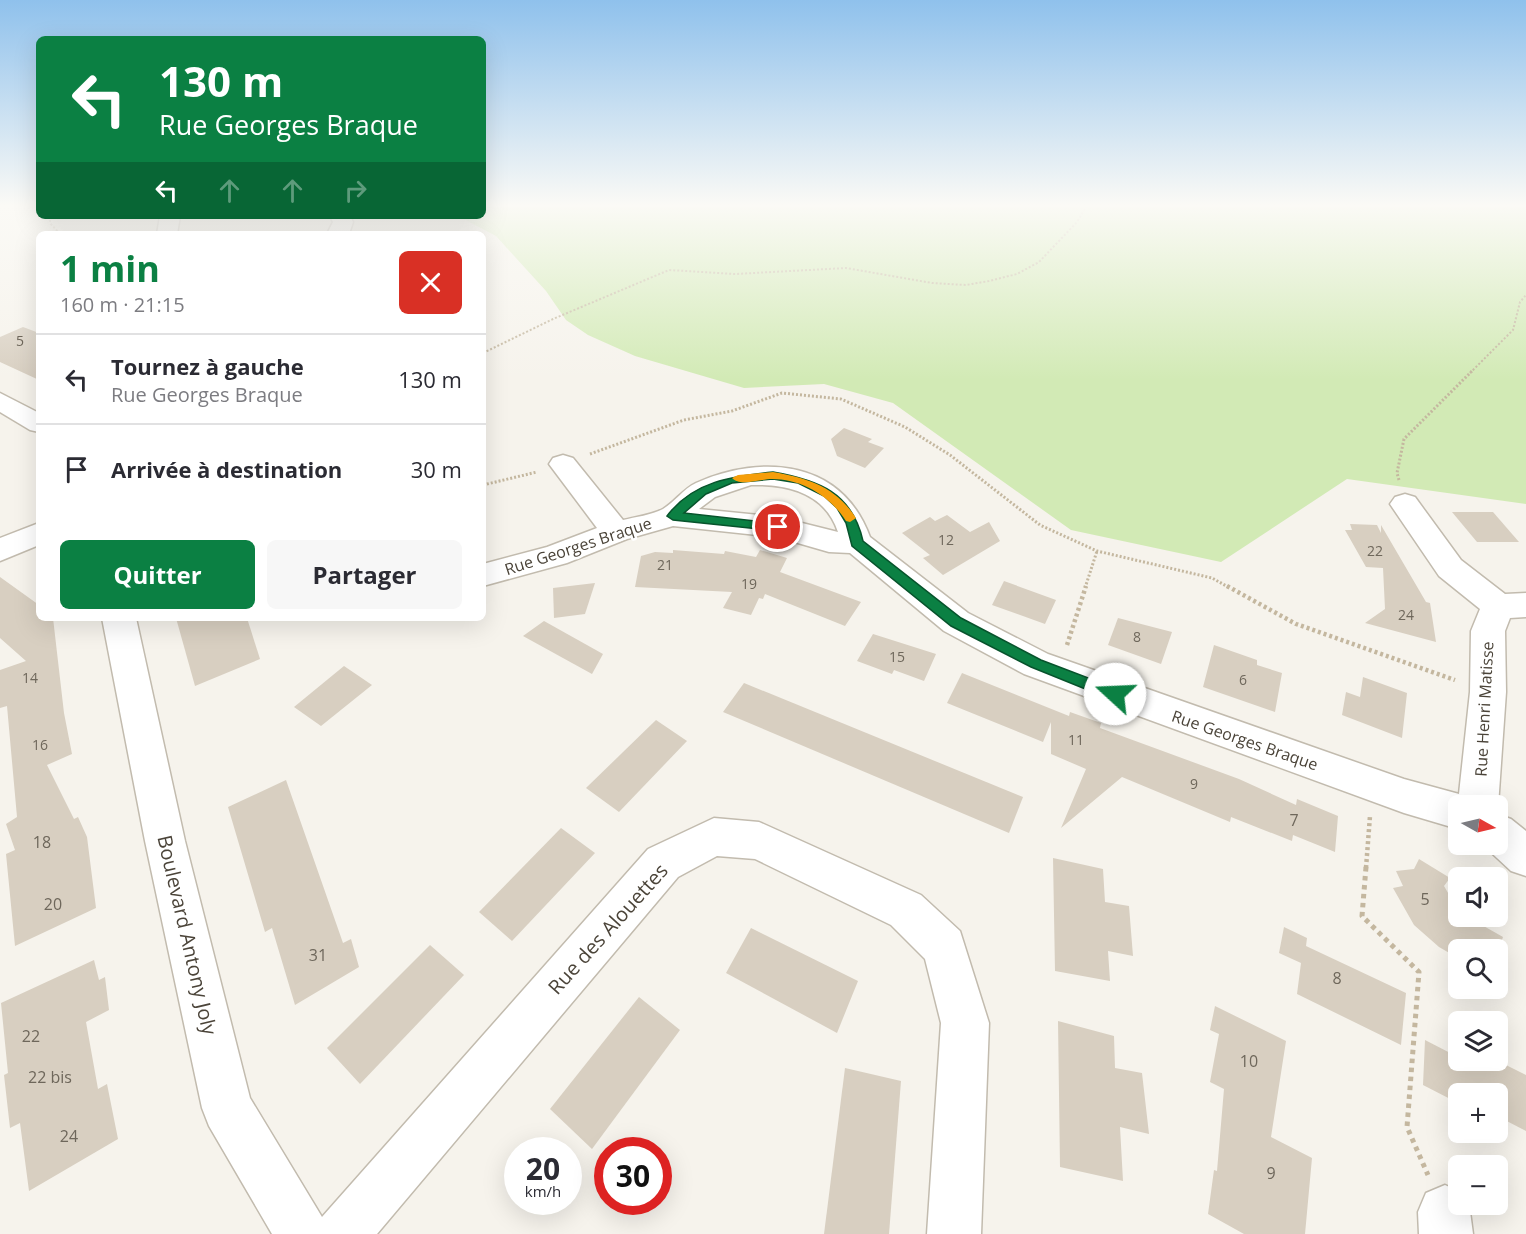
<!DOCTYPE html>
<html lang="fr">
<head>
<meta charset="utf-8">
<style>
  :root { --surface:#fff; --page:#f7f7f7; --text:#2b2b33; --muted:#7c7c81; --line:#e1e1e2; --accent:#0b8043 }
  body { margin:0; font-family:"Open Sans",sans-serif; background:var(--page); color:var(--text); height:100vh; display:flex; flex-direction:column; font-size:22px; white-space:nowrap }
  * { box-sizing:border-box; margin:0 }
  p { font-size:20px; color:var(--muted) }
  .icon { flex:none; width:33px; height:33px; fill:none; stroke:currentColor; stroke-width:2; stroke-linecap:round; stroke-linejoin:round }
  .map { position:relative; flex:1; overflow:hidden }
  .panel { position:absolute; left:36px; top:231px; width:450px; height:390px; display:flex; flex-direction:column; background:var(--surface); border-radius:9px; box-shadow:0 6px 24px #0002 }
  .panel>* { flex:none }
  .banner { position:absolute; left:36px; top:36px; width:450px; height:183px; border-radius:9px; box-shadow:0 6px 24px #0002; background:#0b8043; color:#fff; overflow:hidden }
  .needle { width:39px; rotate:98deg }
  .buttons { position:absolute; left:1448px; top:795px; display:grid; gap:12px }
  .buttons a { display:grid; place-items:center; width:60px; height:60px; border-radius:9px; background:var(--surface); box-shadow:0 6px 24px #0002; font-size:30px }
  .speed { position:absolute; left:504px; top:1137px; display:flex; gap:12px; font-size:30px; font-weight:700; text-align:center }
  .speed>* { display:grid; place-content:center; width:78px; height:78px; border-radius:50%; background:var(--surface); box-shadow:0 6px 24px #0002; line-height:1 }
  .speed small { font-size:15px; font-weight:400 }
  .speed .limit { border:9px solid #d22; background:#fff; color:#111 }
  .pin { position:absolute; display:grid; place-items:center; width:51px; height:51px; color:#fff; margin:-26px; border:3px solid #fff; border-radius:50%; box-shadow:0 2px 6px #0007 }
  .me { position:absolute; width:66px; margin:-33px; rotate:290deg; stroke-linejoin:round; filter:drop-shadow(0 0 4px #0008) }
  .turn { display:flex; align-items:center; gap:21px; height:126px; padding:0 24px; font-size:27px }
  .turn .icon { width:78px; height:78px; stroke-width:2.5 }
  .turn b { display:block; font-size:42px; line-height:51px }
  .lanes { display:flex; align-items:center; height:57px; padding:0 24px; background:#0003; justify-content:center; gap:30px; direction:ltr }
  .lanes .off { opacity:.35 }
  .round { display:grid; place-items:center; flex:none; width:63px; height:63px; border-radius:9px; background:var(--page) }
  .head { display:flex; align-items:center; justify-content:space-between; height:102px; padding:0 24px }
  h1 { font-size:36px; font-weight:700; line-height:45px; color:var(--accent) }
  .cta { display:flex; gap:12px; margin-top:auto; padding:12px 24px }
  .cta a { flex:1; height:69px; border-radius:9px; background:var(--accent); color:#fff; font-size:24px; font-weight:700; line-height:69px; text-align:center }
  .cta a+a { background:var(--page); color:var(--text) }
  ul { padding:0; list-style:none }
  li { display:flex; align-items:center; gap:18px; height:90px; padding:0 24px; border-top:2px solid var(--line) }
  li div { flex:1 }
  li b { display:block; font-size:22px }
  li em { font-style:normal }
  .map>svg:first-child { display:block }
  .green { fill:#d2eab5 }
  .building { fill:#d8cfc1 }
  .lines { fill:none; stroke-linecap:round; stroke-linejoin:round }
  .minor-casing { stroke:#c2bbae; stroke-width:3 }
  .path-far3 { stroke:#c4b79f; stroke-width:2; stroke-dasharray:2 2; stroke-linecap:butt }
  .path-far2 { stroke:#c4b79f; stroke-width:3; stroke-dasharray:2 2; stroke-linecap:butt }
  .path-far1 { stroke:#c4b79f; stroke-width:4.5; stroke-dasharray:3 3; stroke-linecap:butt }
  .path { stroke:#c4b79f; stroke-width:5; stroke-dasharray:4.5 4.5; stroke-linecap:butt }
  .minor { fill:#fff; fill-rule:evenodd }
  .route { fill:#0b8043; stroke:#07532c; stroke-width:1.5 }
  .slow { fill:#f59e0b }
  .labels { text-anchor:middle; stroke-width:5; stroke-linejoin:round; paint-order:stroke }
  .number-label { font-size:14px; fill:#6e675b }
  .street-label { font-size:16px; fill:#4b4439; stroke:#fff }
  .near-number-label { font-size:16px; fill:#6e675b }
  .near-street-label { font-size:20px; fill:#4b4439; stroke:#fff }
</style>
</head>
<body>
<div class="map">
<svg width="1526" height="1234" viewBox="0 0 1526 1234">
  <rect width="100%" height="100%" fill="#f6f3ec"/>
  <!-- green -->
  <path class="green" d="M 483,207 L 1526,207 L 1526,504 L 1347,479 L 1221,562 L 1071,530 L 893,403 L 824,384 L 744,388 L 635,356 L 588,335 L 566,320 L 546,291 L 496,236 L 458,216 L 483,216 Z"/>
  <!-- building -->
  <g class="building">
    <path d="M 23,327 L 39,333 L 39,380 L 0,362 L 0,337 Z"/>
    <path d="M 844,428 L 872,439 L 868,442 L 884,448 L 865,468 L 837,456 L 831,439 Z"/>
    <path d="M 1452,512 L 1493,512 L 1519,542 L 1477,542 Z"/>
    <path d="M 947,515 L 970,532 L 989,522 L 1000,541 L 943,575 L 923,558 L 930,555 L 902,533 L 930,517 L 935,521 Z"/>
    <path d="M 1350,524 L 1377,525 L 1381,533 L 1381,525 L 1426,602 L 1430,603 L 1436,642 L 1365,623 L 1385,609 L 1383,568 L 1366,567 L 1345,530 L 1352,530 Z"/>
    <path d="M 673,550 L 724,554 L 725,551 L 756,557 L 760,550 L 787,558 L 780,572 L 861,602 L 845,626 L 765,594 L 763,599 L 759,598 L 751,615 L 723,608 L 732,592 L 635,587 L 641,556 L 655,552 L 673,553 Z"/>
    <path d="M 0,577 L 39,605 L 39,618 L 53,618 L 64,713 L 72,754 L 47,765 L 74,819 L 78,817 L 87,837 L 96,908 L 15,946 L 6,854 L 15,850 L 6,824 L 17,817 L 7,706 L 0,708 L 0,670 L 26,661 L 0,638 Z"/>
    <path d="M 1004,581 L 1056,600 L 1045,624 L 992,605 Z"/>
    <path d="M 595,583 L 585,614 L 554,618 L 553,588 Z"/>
    <path d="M 176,618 L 247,618 L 260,659 L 195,686 Z"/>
    <path d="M 1118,618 L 1172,632 L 1161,664 L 1108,645 Z"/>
    <path d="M 544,621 L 603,654 L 592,674 L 523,636 Z"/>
    <path d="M 873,634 L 936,654 L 924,681 L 894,670 L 892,674 L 857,661 Z"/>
    <path d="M 1214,645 L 1257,660 L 1257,665 L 1282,673 L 1275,712 L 1203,687 Z"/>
    <path d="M 344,666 L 372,685 L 321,726 L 294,707 Z"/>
    <path d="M 962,673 L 1069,716 L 1070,712 L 1101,723 L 1100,728 L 1239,779 L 1296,805 L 1297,799 L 1338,816 L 1335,852 L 1293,835 L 1292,841 L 1231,817 L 1230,822 L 1122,777 L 1061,828 L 1086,769 L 1051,754 L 1051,722 L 1043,742 L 947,703 Z"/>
    <path d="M 1363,677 L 1407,693 L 1402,738 L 1342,715 L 1346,692 L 1360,697 Z"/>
    <path d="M 744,683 L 1023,797 L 1009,833 L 723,712 Z"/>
    <path d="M 656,720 L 687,741 L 619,812 L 586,788 Z"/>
    <path d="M 286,780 L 343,943 L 351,939 L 359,967 L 295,1005 L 272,928 L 265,932 L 228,807 Z"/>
    <path d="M 561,828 L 595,853 L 512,941 L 479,912 Z"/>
    <path d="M 1053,858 L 1103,869 L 1105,902 L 1129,906 L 1133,956 L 1108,951 L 1110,981 L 1055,971 Z"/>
    <path d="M 1419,859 L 1450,878 L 1444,886 L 1458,910 L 1458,916 L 1466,916 L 1503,937 L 1497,954 L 1497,950 L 1458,950 L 1458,958 L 1439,947 L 1414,925 L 1393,888 L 1403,886 L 1396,871 L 1414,869 Z"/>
    <path d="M 1284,927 L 1307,938 L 1306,946 L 1406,993 L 1401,1045 L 1297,994 L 1301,963 L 1279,953 Z"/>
    <path d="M 751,928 L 858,981 L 837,1033 L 726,973 Z"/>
    <path d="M 430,945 L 464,975 L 360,1084 L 327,1048 Z"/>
    <path d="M 94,960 L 99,980 L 105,977 L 109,1010 L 86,1022 L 98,1089 L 107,1084 L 118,1139 L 29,1191 L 20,1123 L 10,1128 L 4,1075 L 8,1073 L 1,1003 Z"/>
    <path d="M 639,997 L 680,1030 L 592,1149 L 550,1109 Z"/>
    <path d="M 1215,1006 L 1286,1041 L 1271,1137 L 1312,1158 L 1305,1234 L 1244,1234 L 1208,1214 L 1214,1170 L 1217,1171 L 1224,1089 L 1210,1082 L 1219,1034 L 1210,1030 Z"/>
    <path d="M 1058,1021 L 1114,1036 L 1115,1068 L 1142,1073 L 1149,1134 L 1120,1127 L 1123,1181 L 1060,1167 Z"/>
    <path d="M 1425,1040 L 1458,1057 L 1456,1060 L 1496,1060 L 1526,1075 L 1526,1131 L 1497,1116 L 1497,1094 L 1458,1094 L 1458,1103 L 1423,1085 Z"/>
    <path d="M 845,1068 L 901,1081 L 889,1234 L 824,1234 Z"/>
  </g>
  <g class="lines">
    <!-- minor casing -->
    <g class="minor-casing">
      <g id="minor">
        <path d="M 160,216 L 180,216 L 177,234 L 157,234 Z"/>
        <path d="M 330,216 L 350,216 L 353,222 L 349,234 L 327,234 L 333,222 Z"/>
        <path d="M 0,393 L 39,413 L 39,432 L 30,430 L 0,412 Z"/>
        <path d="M 563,455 L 573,458 L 623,520 C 635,517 652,515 663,509 C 675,502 683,489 696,483 C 764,453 842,461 870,537 L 968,613 L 1048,654 L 1404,779 L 1459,794 L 1470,692 L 1471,631 L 1480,609 L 1439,576 L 1390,504 L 1395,497 L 1405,494 L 1415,497 L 1461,560 L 1505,594 L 1526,593 L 1526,617 L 1510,618 L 1505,631 L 1506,692 L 1498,806 L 1458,806 L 1458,829 L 1404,813 L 1024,674 L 944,631 L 850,553 L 829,552 L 777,537 L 673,526 L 627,539 L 567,563 L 483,586 L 483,564 L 547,547 L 597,528 L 549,464 L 553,458 ZM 751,485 C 788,484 825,493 838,532 L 778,517 L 699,509 L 715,497 Z"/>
        <path d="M 39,523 L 39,545 L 0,561 L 0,538 Z"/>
        <path d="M 102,618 L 136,618 L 185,841 L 250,1098 L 322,1217 L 648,849 L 714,818 L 759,822 L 921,895 L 960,931 L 989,1023 L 981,1234 L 927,1234 L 941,1023 L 925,959 L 891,925 L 755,859 L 717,856 L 678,877 L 377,1234 L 272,1234 L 209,1126 L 202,1108 L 145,841 Z"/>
        <path d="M 1497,814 L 1511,819 L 1526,831 L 1526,876 L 1511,871 L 1483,845 L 1497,844 Z"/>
        <path d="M 1445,1185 L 1458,1191 L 1458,1204 L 1469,1204 L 1473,1234 L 1419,1234 L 1418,1212 L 1426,1193 Z"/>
      </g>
    </g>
    <!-- path-far3 -->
    <g class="path-far3">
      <path d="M 50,216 L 50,223 L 60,234"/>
      <path d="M 483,353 L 553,319 L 669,270 L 735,274 L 846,268 L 932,283 L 966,285 L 989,281 L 1017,274 L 1039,262 L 1077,222 L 1086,207"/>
      <path d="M 1470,373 L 1513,330 L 1520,302 L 1526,295"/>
    </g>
    <!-- path-far2 -->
    <g class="path-far2">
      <path d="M 590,454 L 684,420 L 732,411 L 782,393 L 841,399 L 905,427 L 950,455 L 1040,525 L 1097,551 L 1212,578 L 1230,588"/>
      <path d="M 1399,480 L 1397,473 L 1404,439 L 1472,371"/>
      <path d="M 483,485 L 537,472"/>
      <path d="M 1085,588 L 1097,551"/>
    </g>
    <!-- path-far1 -->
    <g class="path-far1">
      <path d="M 1227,586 L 1296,624 L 1455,680"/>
      <path d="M 1067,645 L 1086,586"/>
      <path d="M 1366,868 L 1370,816"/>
    </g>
    <!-- path -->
    <path class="path" d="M 1366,867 L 1362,916 L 1419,972 L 1407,1127 L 1428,1175"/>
    <!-- minor -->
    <use href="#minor" class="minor"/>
  </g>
  <!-- sky -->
  <linearGradient id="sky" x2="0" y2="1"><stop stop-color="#8fc1ec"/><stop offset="0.54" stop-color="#fbfaf6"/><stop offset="1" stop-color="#fbfaf6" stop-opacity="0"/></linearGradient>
  <rect width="1526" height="380" fill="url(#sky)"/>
  <!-- route -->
  <path class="route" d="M 773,472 C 818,480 852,492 863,541 L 961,618 L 1041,660 L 1120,690 L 1123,694 L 1120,699 L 1110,699 L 1031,667 L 951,626 L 852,546 L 846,523 L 837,508 L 824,496 L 798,483 L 773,479 L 732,483 L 706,494 L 684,513 L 782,524 L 782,530 L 778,531 L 673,520 L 667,516 C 693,481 733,476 773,472 Z"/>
  <!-- slow -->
  <path class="slow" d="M 773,472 C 808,478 836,487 856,518 L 850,522 L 846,521 C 830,496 802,479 772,479 C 760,479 740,487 732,478 L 738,475 Z"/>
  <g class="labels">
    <!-- number labels -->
    <g class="number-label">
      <text x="20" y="346">5</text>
      <text x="946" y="545">12</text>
      <text x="1375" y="556">22</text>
      <text x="665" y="570">21</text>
      <text x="749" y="589">19</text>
      <text x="1406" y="620">24</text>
      <text x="1137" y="642">8</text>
      <text x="897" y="662">15</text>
      <text x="30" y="683">14</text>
      <text x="1243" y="685">6</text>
      <text x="1076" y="745">11</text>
      <text x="40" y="750">16</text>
      <text x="1194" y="789">9</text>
    </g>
    <!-- street labels -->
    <g class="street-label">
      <text transform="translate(578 546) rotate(-18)" y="6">Rue Georges Braque</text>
      <text transform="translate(1484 709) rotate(-87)" y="6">Rue Henri Matisse</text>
      <text transform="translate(1245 740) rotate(19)" y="6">Rue Georges Braque</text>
    </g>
    <!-- near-number labels -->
    <g class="near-number-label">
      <text x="1294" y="826">7</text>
      <text x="42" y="848">18</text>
      <text x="1425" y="905">5</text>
      <text x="53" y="910">20</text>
      <text x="318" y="961">31</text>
      <text x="1337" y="984">8</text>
      <text x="31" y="1042">22</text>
      <text x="1249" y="1067">10</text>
      <text x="50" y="1083">22 bis</text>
      <text x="69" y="1142">24</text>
      <text x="1271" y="1179">9</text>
    </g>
    <!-- near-street labels -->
    <g class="near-street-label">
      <text transform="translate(608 929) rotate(-48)" y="7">Rue des Alouettes</text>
      <text transform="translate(187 935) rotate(77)" y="7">Boulevard Antony Joly</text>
    </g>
  </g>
</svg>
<div class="buttons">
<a><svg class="needle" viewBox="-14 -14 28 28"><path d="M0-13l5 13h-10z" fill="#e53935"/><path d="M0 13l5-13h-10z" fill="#7c7c81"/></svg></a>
<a><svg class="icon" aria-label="sound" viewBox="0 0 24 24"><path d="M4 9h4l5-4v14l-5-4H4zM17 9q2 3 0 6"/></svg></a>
<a><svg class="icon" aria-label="search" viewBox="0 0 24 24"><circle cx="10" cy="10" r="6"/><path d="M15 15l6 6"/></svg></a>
<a><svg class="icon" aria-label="layers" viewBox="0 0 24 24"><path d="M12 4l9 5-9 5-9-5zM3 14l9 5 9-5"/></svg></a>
<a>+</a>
<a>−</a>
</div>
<div class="speed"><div>20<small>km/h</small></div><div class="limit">30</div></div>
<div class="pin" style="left:778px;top:527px;background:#d93025"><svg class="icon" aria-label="arrive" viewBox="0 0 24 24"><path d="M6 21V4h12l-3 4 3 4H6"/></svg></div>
<svg class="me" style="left:1115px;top:694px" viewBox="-20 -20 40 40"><circle r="19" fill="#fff"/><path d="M0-13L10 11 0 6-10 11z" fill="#0b8043"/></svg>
<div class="banner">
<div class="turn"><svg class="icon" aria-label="left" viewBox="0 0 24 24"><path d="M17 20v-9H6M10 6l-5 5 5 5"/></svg><div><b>130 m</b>Rue Georges Braque</div></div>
<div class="lanes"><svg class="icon" aria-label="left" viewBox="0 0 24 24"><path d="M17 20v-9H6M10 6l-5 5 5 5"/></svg><svg class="icon off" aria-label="ahead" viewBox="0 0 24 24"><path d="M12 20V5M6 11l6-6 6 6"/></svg><svg class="icon off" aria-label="ahead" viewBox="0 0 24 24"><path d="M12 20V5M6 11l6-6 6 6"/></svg><svg class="icon off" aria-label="right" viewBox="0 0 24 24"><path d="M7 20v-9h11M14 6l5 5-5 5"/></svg></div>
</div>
<section class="panel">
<div class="head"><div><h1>1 min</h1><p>160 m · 21:15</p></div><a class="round" style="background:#d93025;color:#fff"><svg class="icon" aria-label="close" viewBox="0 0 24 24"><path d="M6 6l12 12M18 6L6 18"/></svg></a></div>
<ul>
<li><svg class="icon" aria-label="left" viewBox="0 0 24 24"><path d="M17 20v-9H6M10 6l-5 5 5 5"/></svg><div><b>Tournez à gauche</b><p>Rue Georges Braque</p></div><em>130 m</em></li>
<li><svg class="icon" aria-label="arrive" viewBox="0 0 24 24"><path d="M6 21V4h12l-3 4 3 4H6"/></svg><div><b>Arrivée à destination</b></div><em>30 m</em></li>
</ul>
<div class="cta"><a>Quitter</a><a>Partager</a></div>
</section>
</div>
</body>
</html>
